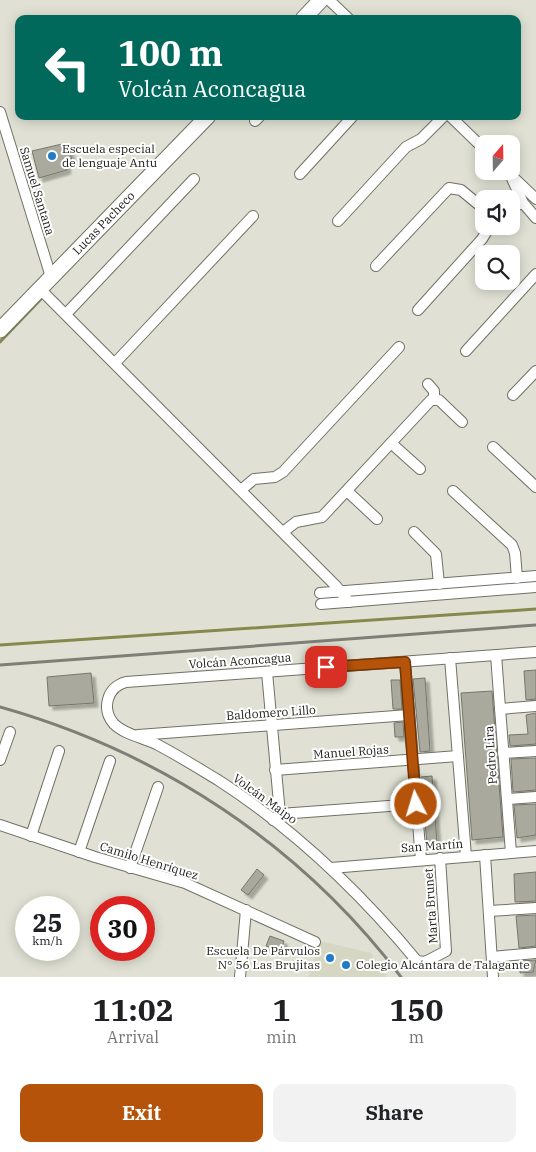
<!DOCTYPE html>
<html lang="en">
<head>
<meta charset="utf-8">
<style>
  :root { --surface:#fff; --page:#f2f2f2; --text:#202124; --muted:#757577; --accent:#b45309 }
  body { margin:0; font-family:"IBM Plex Serif",serif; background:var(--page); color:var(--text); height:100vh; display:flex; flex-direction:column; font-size:19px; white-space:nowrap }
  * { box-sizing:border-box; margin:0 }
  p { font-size:16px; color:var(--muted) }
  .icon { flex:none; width:28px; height:28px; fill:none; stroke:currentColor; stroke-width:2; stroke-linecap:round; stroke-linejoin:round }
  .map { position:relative; height:977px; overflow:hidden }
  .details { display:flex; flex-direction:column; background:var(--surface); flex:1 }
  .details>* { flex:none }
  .banner { position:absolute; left:15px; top:15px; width:506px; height:105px; border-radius:10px; box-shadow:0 2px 12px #0003; background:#00695c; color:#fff; overflow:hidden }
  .needle { width:32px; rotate:20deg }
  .buttons { position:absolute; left:475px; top:135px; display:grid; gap:10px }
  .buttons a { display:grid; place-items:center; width:45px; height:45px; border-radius:10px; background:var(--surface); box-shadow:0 2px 12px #0003; font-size:25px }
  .speed { position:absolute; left:15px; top:896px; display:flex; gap:10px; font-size:25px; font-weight:700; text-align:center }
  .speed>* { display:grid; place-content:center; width:65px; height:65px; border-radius:50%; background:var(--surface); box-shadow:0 2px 12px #0003; line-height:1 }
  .speed small { font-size:12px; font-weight:400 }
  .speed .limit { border:8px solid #d22; background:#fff; color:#111 }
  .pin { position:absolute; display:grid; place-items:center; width:42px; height:42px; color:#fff; margin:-21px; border-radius:10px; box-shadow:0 2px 8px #0006 }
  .me { position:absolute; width:55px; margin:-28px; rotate:355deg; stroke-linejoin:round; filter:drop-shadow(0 0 4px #0008) }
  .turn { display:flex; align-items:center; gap:18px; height:105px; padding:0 20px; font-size:22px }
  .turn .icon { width:65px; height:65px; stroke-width:2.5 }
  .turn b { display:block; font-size:35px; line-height:42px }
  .eta { display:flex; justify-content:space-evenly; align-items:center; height:85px; text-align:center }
  .eta b { font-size:30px; font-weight:800; line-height:35px }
  .button { display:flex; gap:10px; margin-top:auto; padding:10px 20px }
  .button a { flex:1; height:58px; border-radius:10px; background:var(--accent); color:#fff; font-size:20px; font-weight:800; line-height:58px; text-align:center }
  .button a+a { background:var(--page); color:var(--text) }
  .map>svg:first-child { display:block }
  .built { fill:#d5d7c2 }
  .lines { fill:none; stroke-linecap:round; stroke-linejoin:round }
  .stream { stroke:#86884c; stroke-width:3 }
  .building { fill:#a9a99d; stroke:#76776b; filter:url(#shadow) }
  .street-casing { stroke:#707165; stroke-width:12 }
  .secondary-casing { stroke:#707165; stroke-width:17 }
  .street { stroke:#fff; stroke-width:10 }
  .secondary { stroke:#fff; stroke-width:15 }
  .rail { stroke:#7f7f77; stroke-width:3 }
  .route-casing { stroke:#753606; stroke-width:12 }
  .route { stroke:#b45309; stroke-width:9 }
  .poi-dot { fill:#227bc8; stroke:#fff; stroke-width:2 }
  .labels { text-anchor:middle; stroke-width:4; stroke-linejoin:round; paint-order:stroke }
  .poi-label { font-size:12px; fill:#21211d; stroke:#fff; text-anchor:start }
  .street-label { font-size:12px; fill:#21211d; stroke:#fff }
</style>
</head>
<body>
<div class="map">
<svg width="536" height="977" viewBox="0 0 536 977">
  <defs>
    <filter id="shadow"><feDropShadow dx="4" dy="4" stdDeviation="1" flood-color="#0004"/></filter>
  </defs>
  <rect width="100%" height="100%" fill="#e0e1d4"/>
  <!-- built -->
  <path class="built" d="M 320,941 L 371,953 L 387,977 L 308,977 Z"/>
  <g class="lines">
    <!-- stream -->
    <g class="stream">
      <path d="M 0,342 L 41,299"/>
      <path d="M 0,645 L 536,609"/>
    </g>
  </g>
  <!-- building -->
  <g class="building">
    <path d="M 62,144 L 63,149 L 69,147 L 72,161 L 66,162 L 67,170 L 39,178 L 32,151 Z"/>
    <path d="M 536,670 L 536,699 L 526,700 L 524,671 Z"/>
    <path d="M 91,673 L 94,703 L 49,706 L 47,677 Z"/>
    <path d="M 425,678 L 430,751 L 420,752 L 413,679 Z"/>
    <path d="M 391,680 L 400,680 L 402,709 L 393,709 Z"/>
    <path d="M 492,691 L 503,837 L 472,840 L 461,693 Z"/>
    <path d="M 536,713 L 536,744 L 510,746 L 509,735 L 528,734 L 526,715 Z"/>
    <path d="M 403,722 L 404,737 L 395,737 L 394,723 Z"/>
    <path d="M 536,758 L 536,790 L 513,792 L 511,759 Z"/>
    <path d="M 432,776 L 437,843 L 427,844 L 421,777 Z"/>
    <path d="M 536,804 L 536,835 L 517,838 L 514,805 Z"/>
    <path d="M 257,869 L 264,875 L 248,895 L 241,890 Z"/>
    <path d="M 536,872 L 536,901 L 515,902 L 514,874 Z"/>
    <path d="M 536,915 L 536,946 L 519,948 L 516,916 Z"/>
    <path d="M 270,936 L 284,941 L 281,951 L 266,946 Z"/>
    <path d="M 536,960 L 533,972 L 520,973 L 520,961 Z"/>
  </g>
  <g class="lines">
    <!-- street casing -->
    <g class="street-casing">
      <g id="street">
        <path d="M 329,0 L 349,19"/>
        <path d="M 0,112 L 51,277"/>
        <path d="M 450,116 L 484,149"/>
        <path d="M 255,121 L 260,116"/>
        <path d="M 300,174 L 353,116"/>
        <path d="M 510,174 L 523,203 L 536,218"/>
        <path d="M 513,177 L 536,199"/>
        <path d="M 511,207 L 523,203"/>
        <path d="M 338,221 L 406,147 L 421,139 L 444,116"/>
        <path d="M 376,266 L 449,188 L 461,190 L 484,209"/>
        <path d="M 40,289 L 336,586 L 349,602"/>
        <path d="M 418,310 L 482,239 L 490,226"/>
        <path d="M 66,314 L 194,179"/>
        <path d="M 466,351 L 536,274"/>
        <path d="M 115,363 L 253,216"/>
        <path d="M 428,384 L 434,391 L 434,399"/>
        <path d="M 513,395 L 536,371"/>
        <path d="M 391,443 L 420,469"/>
        <path d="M 493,447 L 536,487"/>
        <path d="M 241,490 L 254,479 L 275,477 L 283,472 L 399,347"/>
        <path d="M 347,491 L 377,519"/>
        <path d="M 453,491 L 512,545 L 515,553 L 517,578"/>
        <path d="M 283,532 L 296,522 L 322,517 L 431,400 L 439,400 L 462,422"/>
        <path d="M 414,532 L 436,554 L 439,584"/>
        <path d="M 320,593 L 536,576"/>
        <path d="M 321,604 L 536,587"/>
        <path d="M 496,655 L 511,853"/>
        <path d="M 450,658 L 466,856"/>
        <path d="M 405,662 L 421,860"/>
        <path d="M 267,672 L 280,814 L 273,820"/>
        <path d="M 500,709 L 536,706"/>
        <path d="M 138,735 L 409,715"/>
        <path d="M 503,753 L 536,751"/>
        <path d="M 0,760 L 10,732"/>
        <path d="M 275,770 L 458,756"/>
        <path d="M 507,799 L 536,797"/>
        <path d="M 280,814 L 416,804"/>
        <path d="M 0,825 L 95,857 L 185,883 L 315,942"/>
        <path d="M 31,836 L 59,751"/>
        <path d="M 79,852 L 110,761"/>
        <path d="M 485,855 L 493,977"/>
        <path d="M 440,858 L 446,951 L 425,962 L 417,961 C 359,891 294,829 218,780 C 198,768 179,756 158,745 C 145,738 125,735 114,724 C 101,709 107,687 126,682 L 536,652"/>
        <path d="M 130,868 L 158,787"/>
        <path d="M 331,868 L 536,851"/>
        <path d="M 489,911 L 536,908"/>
        <path d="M 492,957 L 536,953"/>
        <path d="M 240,977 L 246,910"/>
      </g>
    </g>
    <!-- secondary casing -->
    <g class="secondary-casing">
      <g id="secondary">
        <path d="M 303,19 L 321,0"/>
        <path id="s1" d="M 0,330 L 208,116"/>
      </g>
    </g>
    <!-- street -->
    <use href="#street" class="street"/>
    <!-- secondary -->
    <use href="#secondary" class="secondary"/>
    <!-- rail -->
    <g class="rail">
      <path d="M 0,665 L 536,625"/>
      <path d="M 0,707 C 160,752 300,844 401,977"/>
    </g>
  </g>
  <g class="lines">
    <!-- route casing -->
    <g class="route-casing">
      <path id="route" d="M 326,667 L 405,662 L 416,804"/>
    </g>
    <!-- route -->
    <use href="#route" class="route"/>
  </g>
  <!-- markers -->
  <g class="poi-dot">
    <circle cx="52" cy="156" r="5"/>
    <circle cx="330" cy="958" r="5"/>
    <circle cx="346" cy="965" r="5"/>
  </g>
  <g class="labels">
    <!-- poi labels -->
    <g class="poi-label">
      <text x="62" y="153">Escuela especial<tspan x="62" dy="14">de lenguaje Antu</tspan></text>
      <text x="320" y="955" text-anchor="end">Escuela De Párvulos<tspan x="320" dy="14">N° 56 Las Brujitas</tspan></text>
      <text x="356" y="969">Colegio Alcántara de Talagante</text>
    </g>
    <!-- street labels -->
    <g class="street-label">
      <text transform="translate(37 191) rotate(73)" y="4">Samuel Santana</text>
      <text dy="4" stroke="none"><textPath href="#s1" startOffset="149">Lucas Pacheco</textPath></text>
      <text transform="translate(240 661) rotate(-4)" y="4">Volcán Aconcagua</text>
      <text transform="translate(271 713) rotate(-4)" y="4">Baldomero Lillo</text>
      <text transform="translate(351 752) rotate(-4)" y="4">Manuel Rojas</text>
      <text transform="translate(491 755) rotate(-94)" y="4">Pedro Lira</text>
      <text transform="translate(265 799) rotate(36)" y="4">Volcán Maipo</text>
      <text transform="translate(432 846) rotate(-4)" y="4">San Martín</text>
      <text transform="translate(149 861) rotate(17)" y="4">Camilo Henríquez</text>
      <text transform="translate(431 906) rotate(-94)" y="4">Marta Brunet</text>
    </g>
  </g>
</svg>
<div class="buttons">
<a><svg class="needle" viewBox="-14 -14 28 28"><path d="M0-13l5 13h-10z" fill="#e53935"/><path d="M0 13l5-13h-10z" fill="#757577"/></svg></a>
<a><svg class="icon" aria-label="sound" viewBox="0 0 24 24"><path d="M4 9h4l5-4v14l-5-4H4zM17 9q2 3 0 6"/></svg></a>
<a><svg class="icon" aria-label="search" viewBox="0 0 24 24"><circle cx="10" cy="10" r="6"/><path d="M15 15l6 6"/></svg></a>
</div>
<div class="speed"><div>25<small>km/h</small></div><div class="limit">30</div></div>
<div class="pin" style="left:326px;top:667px;background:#d93025"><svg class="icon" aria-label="arrive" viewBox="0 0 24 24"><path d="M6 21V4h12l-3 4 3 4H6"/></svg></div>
<svg class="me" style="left:416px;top:804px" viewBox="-20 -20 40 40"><circle r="17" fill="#b45309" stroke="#fff" stroke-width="3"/><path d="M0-11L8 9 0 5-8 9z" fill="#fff"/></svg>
<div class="banner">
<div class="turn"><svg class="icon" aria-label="left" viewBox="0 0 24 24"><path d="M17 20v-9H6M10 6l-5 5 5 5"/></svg><div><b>100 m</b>Volcán Aconcagua</div></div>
</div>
</div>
<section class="details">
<div class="eta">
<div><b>11:02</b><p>Arrival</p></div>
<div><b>1</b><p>min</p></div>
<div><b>150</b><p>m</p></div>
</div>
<div class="button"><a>Exit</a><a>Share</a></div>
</section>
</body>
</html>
